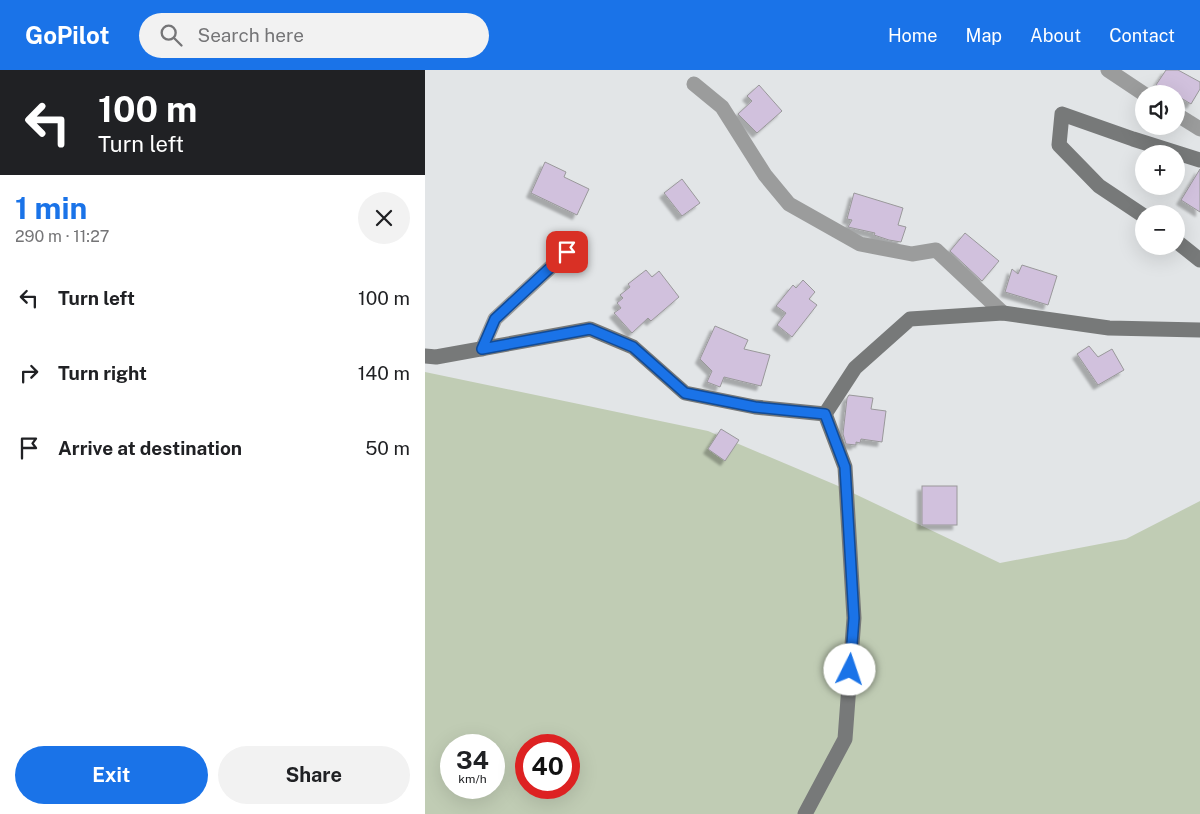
<!DOCTYPE html>
<html lang="en">
<head>
<meta charset="utf-8">
<style>
  :root { --surface:#fff; --page:#f2f2f2; --text:#202124; --muted:#757577; --accent:#1a73e8 }
  body { margin:0; font-family:"Public Sans",sans-serif; background:var(--page); color:var(--text); height:100vh; display:flex; flex-direction:column; font-size:19px; white-space:nowrap }
  * { box-sizing:border-box; margin:0 }
  p { font-size:16px; color:var(--muted) }
  .icon { flex:none; width:28px; height:28px; fill:none; stroke:currentColor; stroke-width:2; stroke-linecap:round; stroke-linejoin:round }
  .map { position:relative; flex:1; overflow:hidden }
  .sheet { display:flex; flex-direction:column; background:var(--surface); width:425px }
  .sheet>* { flex:none }
  .banner { background:#202124; color:#fff; overflow:hidden }
  .fabs { position:absolute; left:710px; top:15px; display:grid; gap:10px }
  .fabs a { display:grid; place-items:center; width:50px; height:50px; border-radius:50%; background:var(--surface); box-shadow:0 5px 20px #0002; font-size:25px }
  .speed { position:absolute; left:15px; top:664px; display:flex; gap:10px; font-size:25px; font-weight:700; text-align:center }
  .speed>* { display:grid; place-content:center; width:65px; height:65px; border-radius:50%; background:var(--surface); box-shadow:0 5px 20px #0002; line-height:1 }
  .speed small { font-size:12px; font-weight:400 }
  .speed .limit { border:8px solid #d22; background:#fff; color:#111 }
  .pin { position:absolute; display:grid; place-items:center; width:42px; height:42px; color:#fff; margin:-21px; border-radius:10px; box-shadow:0 2px 8px #0006 }
  .me { position:absolute; width:55px; margin:-28px; rotate:4deg; stroke-linejoin:round; filter:drop-shadow(0 0 4px #0008) }
  .turn { display:flex; align-items:center; gap:18px; height:105px; padding:0 15px; font-size:22px }
  .turn .icon { width:65px; height:65px; stroke-width:2.5 }
  .turn b { display:block; font-size:35px; line-height:42px }
  .round { display:grid; place-items:center; flex:none; width:52px; height:52px; border-radius:26px; background:var(--page) }
  .overview { display:flex; align-items:center; justify-content:space-between; height:85px; padding:0 15px }
  h1 { font-size:30px; font-weight:700; line-height:38px; color:var(--accent) }
  .primary-button { display:flex; gap:10px; margin-top:auto; padding:10px 15px }
  .primary-button a { flex:1; height:58px; border-radius:30px; background:var(--accent); color:#fff; font-size:20px; font-weight:700; line-height:58px; text-align:center }
  .primary-button a+a { background:var(--page); color:var(--text) }
  ul { padding:0; list-style:none }
  li { display:flex; align-items:center; gap:15px; height:75px; padding:0 15px }
  li div { flex:1 }
  li b { display:block; font-size:19px }
  li em { font-style:normal }
  header { display:flex; align-items:center; gap:30px; box-sizing:border-box; height:70px; padding:0 25px; background:var(--accent); color:#fff }
  header strong { font-size:24px }
  nav { display:flex; gap:28px; margin-inline-start:auto; font-size:18px }
  .search { width:350px; height:45px; background:var(--page); display:flex; align-items:center; gap:12px; box-sizing:border-box; padding:0 18px; border-radius:28px; color:var(--muted); font-size:19px }
  main { display:flex; flex:1; min-height:0 }
  .map>svg:first-child { display:block }
  .green { fill:#c0ccb4; fill-rule:evenodd }
  .building { fill:#d1c1dd; stroke:#99989a; filter:url(#shadow) }
  .lines { fill:none; stroke-linecap:round; stroke-linejoin:round }
  .street { stroke:#9b9c9c; stroke-width:15 }
  .secondary { stroke:#777979; stroke-width:15 }
  .route-casing { stroke:#114b97; stroke-width:12 }
  .route { stroke:#1a73e8; stroke-width:9 }
</style>
</head>
<body>
<header>
<strong>GoPilot</strong>
<div class="search"><svg class="icon" aria-label="search" viewBox="0 0 24 24"><circle cx="10" cy="10" r="6"/><path d="M15 15l6 6"/></svg>Search here</div>
<nav><a>Home</a><a>Map</a><a>About</a><a>Contact</a></nav>
</header>
<main>
<section class="sheet">
<div class="banner">
<div class="turn"><svg class="icon" aria-label="left" viewBox="0 0 24 24"><path d="M17 20v-9H6M10 6l-5 5 5 5"/></svg><div><b>100 m</b>Turn left</div></div>
</div>
<div class="overview"><div><h1>1 min</h1><p>290 m · 11:27</p></div><a class="round"><svg class="icon" aria-label="close" viewBox="0 0 24 24"><path d="M6 6l12 12M18 6L6 18"/></svg></a></div>
<ul>
<li><svg class="icon" aria-label="left" viewBox="0 0 24 24"><path d="M17 20v-9H6M10 6l-5 5 5 5"/></svg><div><b>Turn left</b></div><em>100 m</em></li>
<li><svg class="icon" aria-label="right" viewBox="0 0 24 24"><path d="M7 20v-9h11M14 6l5 5-5 5"/></svg><div><b>Turn right</b></div><em>140 m</em></li>
<li><svg class="icon" aria-label="arrive" viewBox="0 0 24 24"><path d="M6 21V4h12l-3 4 3 4H6"/></svg><div><b>Arrive at destination</b></div><em>50 m</em></li>
</ul>
<div class="primary-button"><a>Exit</a><a>Share</a></div>
</section>
<div class="map">
<svg width="775" height="744" viewBox="0 0 775 744">
  <defs>
    <filter id="shadow"><feDropShadow dx="-4.5" dy="4.5" stdDeviation="1" flood-color="#0004"/></filter>
  </defs>
  <rect width="100%" height="100%" fill="#e2e5e7"/>
  <!-- green -->
  <path class="green" d="M 0,302 L 283,361 L 411,415 L 575,493 L 701,469 L 775,431 L 775,744 L 0,744 ZM 26,675 L 69,675 L 69,718 L 26,718 ZM 101,675 L 144,675 L 144,718 L 101,718 Z"/>
  <!-- building -->
  <g class="building">
    <path d="M 741,0 L 753,0 L 775,12 L 775,19 L 766,34 L 751,25 L 751,24 L 745,24 L 731,15 Z"/>
    <path d="M 334,15 L 357,41 L 332,63 L 313,44 L 327,31 L 322,26 Z"/>
    <path d="M 120,92 L 141,102 L 139,107 L 164,119 L 152,145 L 106,123 Z"/>
    <path d="M 775,99 L 775,142 L 756,130 Z"/>
    <path d="M 257,109 L 275,133 L 257,146 L 239,123 Z"/>
    <path d="M 429,123 L 478,138 L 473,155 L 481,157 L 476,172 L 464,170 L 449,165 L 450,163 L 423,157 L 427,150 L 422,149 Z"/>
    <path d="M 540,163 L 574,191 L 557,211 L 525,181 Z"/>
    <path d="M 597,195 L 632,206 L 623,235 L 580,222 L 587,199 L 593,204 Z"/>
    <path d="M 221,200 L 227,207 L 234,201 L 254,227 L 226,251 L 223,248 L 207,263 L 189,243 L 196,238 L 192,233 L 198,228 L 195,225 L 205,217 L 203,214 Z"/>
    <path d="M 378,210 L 390,222 L 384,229 L 392,235 L 367,267 L 352,255 L 361,243 L 351,236 L 368,215 L 371,218 Z"/>
    <path d="M 290,256 L 323,270 L 319,279 L 345,285 L 336,316 L 299,307 L 295,317 L 282,312 L 287,301 L 275,289 Z"/>
    <path d="M 664,276 L 673,287 L 687,279 L 699,300 L 673,315 L 652,284 Z"/>
    <path d="M 424,325 L 448,328 L 446,339 L 461,341 L 457,372 L 436,369 L 435,373 L 431,372 L 431,375 L 421,374 L 418,364 L 422,328 Z"/>
    <path d="M 296,359 L 314,370 L 300,391 L 283,379 Z"/>
    <rect x="497" y="416" width="35" height="39"/>
  </g>
  <g class="lines">
    <!-- street -->
    <g class="street">
      <path d="M 683,0 L 719,24"/>
      <path d="M 269,14 L 297,37 L 340,105 L 364,134 L 435,174 L 487,184 L 511,180 L 578,243"/>
      <path d="M 751,44 L 775,59"/>
      <path d="M 57,279 L 70,249 L 142,182"/>
    </g>
    <!-- secondary -->
    <g class="secondary">
      <path d="M 719,146 L 674,116 L 634,75 L 637,44 L 708,69 L 775,90"/>
      <path d="M 751,171 L 775,190"/>
      <path d="M 0,286 L 11,287 L 165,259 L 208,277 L 260,323 L 330,337 L 400,344"/>
      <path d="M 400,344 L 430,298 L 485,249 L 578,243 L 684,258 L 775,260"/>
      <path d="M 380,744 L 420,669 L 429,548 L 420,397 L 400,344"/>
    </g>
  </g>
  <g class="lines">
    <!-- route casing -->
    <g class="route-casing">
      <path id="route" d="M 142,182 L 70,249 L 57,279 L 165,259 L 208,277 L 260,323 L 330,337 L 400,344 L 420,397 L 429,548 L 425,600"/>
    </g>
    <!-- route -->
    <use href="#route" class="route"/>
  </g>
</svg>
<div class="fabs">
<a><svg class="icon" aria-label="sound" viewBox="0 0 24 24"><path d="M4 9h4l5-4v14l-5-4H4zM17 9q2 3 0 6"/></svg></a>
<a>+</a>
<a>−</a>
</div>
<div class="speed"><div>34<small>km/h</small></div><div class="limit">40</div></div>
<div class="pin" style="left:142px;top:182px;background:#d93025"><svg class="icon" aria-label="arrive" viewBox="0 0 24 24"><path d="M6 21V4h12l-3 4 3 4H6"/></svg></div>
<svg class="me" style="left:425px;top:600px" viewBox="-20 -20 40 40"><circle r="19" fill="#fff"/><path d="M0-13L10 11 0 6-10 11z" fill="#1a73e8"/></svg>
</div>
</main>
</body>
</html>
